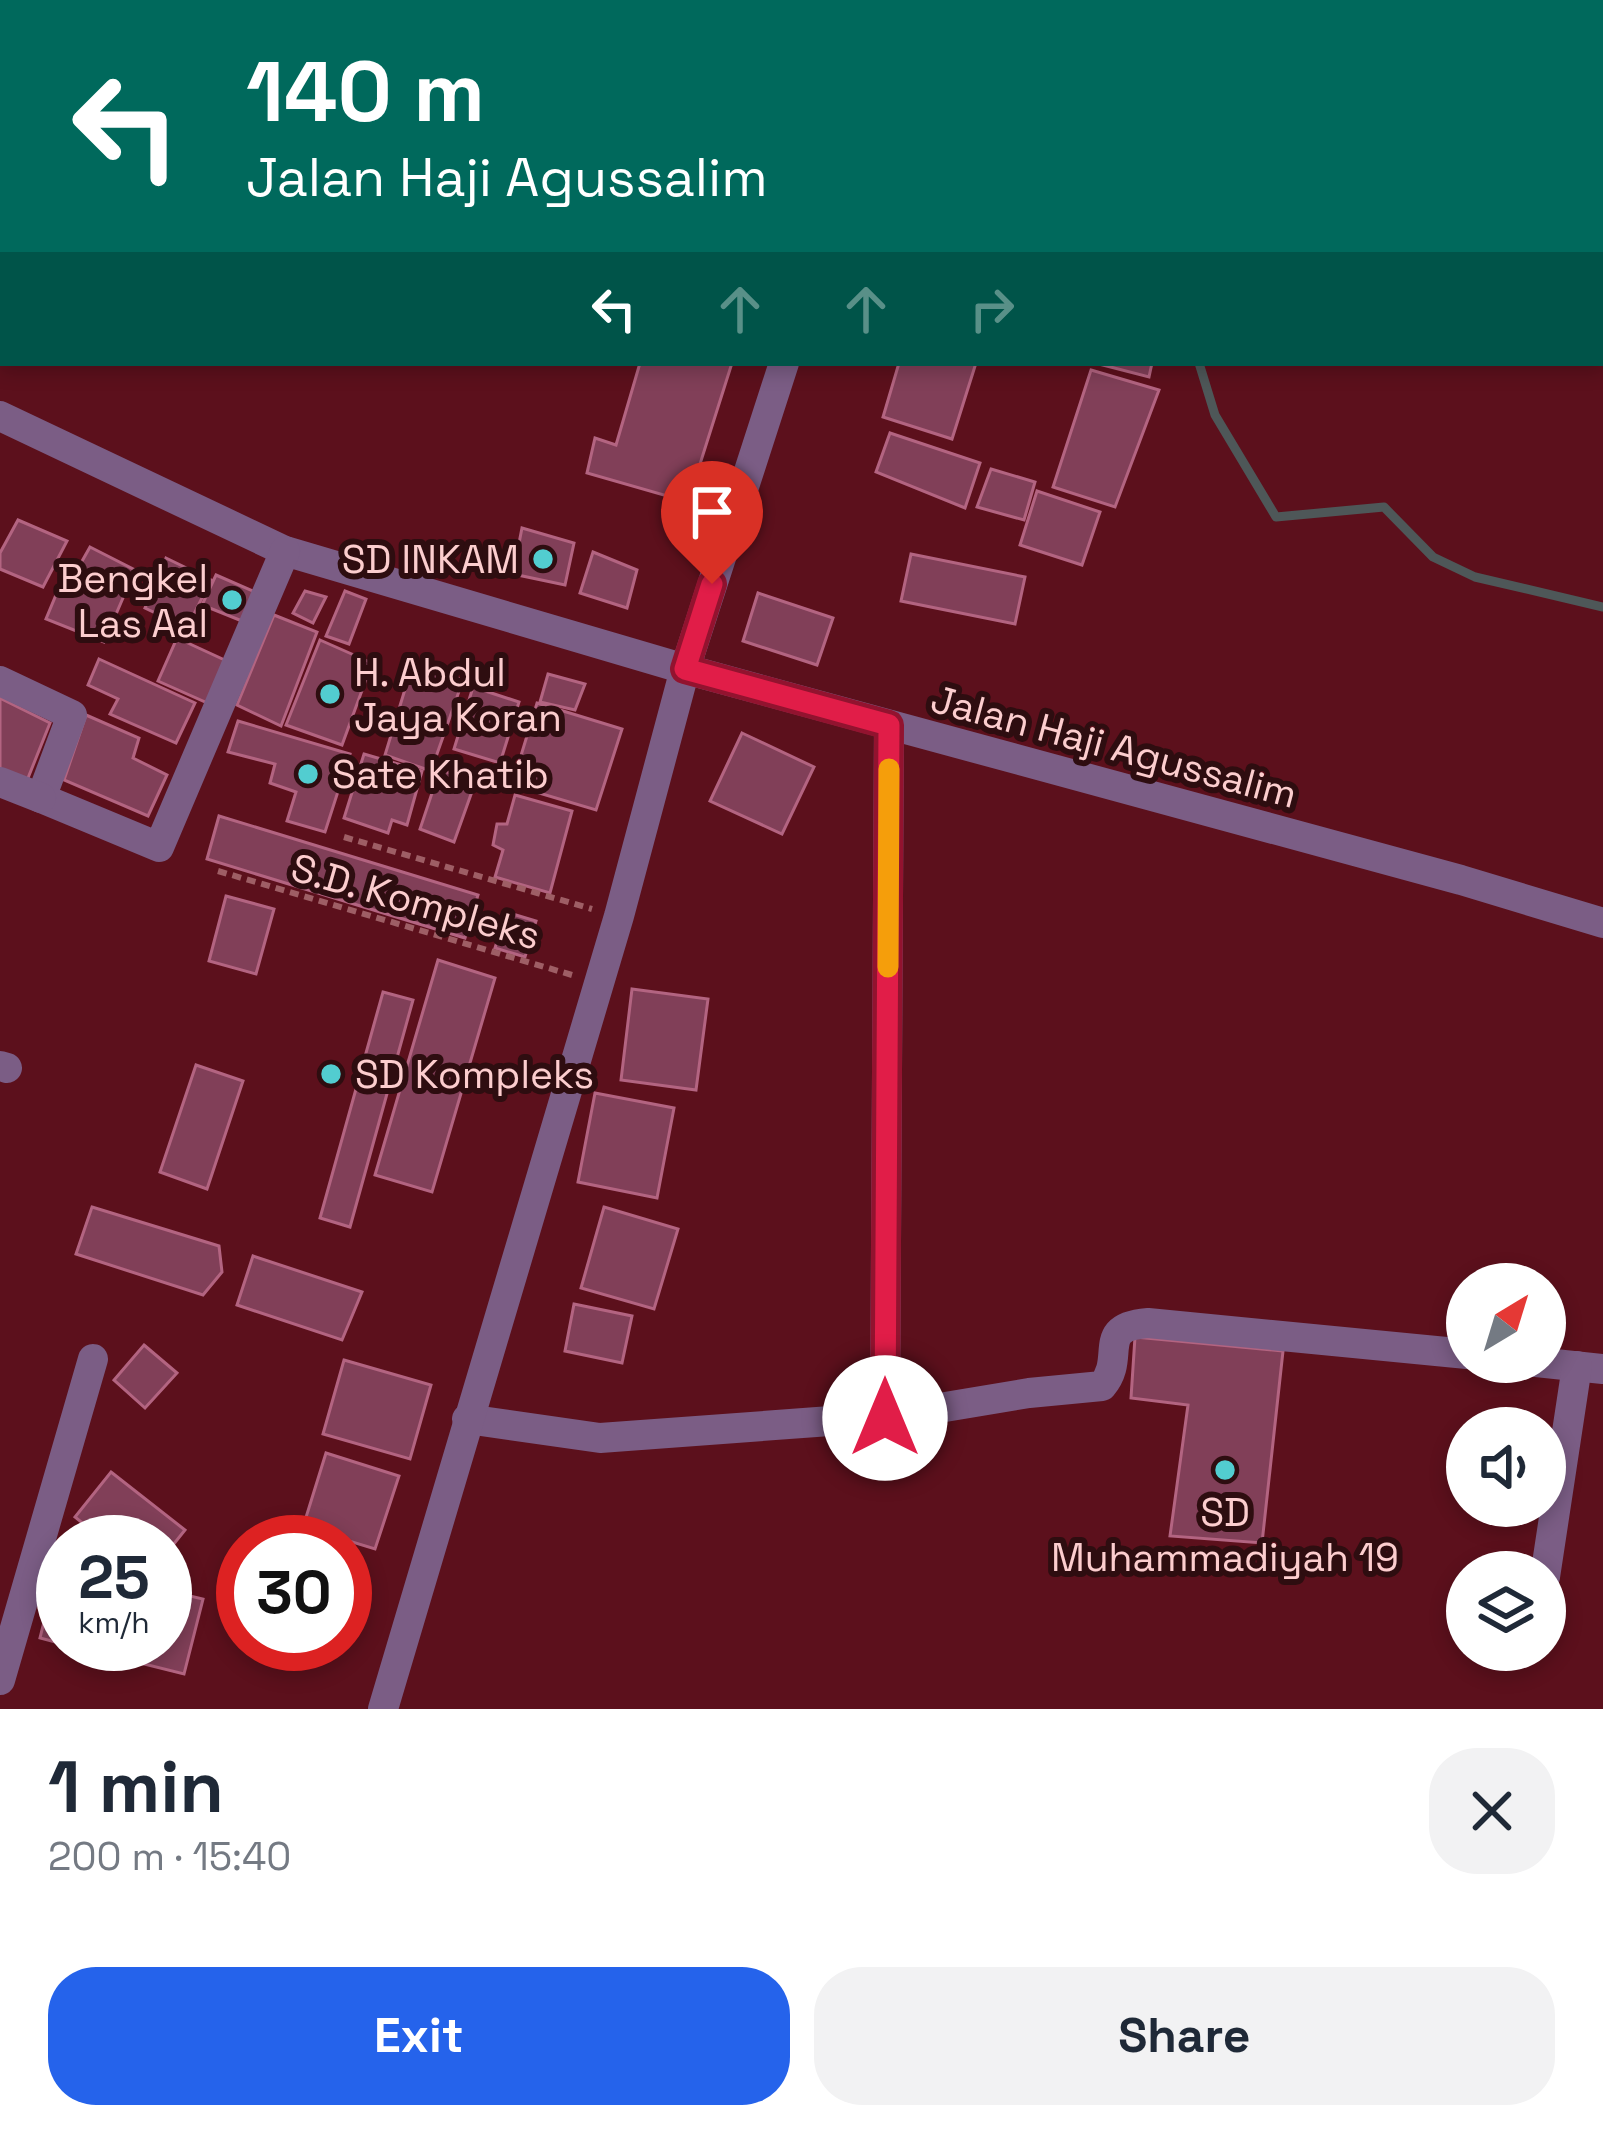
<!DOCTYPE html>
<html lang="en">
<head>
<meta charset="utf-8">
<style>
  :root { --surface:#fff; --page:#f2f2f3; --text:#1f2937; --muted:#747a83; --accent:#2563eb }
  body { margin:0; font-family:"Space Grotesk",sans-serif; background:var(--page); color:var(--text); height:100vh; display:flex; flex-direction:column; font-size:45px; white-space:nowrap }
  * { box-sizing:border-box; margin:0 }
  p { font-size:39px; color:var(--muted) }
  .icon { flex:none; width:66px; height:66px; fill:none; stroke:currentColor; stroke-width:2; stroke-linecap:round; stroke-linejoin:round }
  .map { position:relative; height:1709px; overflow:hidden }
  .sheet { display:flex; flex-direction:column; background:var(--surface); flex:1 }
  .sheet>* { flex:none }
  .banner { position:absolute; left:0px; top:0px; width:1605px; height:366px; box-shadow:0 6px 18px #0003; background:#00695c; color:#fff; overflow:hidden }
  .needle { width:78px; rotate:38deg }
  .buttons { position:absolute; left:1446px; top:1263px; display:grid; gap:24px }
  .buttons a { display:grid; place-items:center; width:120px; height:120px; border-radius:50%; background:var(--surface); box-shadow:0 6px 18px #0003; font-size:60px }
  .speed { position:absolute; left:36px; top:1515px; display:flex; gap:24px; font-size:60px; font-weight:700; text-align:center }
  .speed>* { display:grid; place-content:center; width:156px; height:156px; border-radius:50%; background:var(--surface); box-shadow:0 6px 18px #0003; line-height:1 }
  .speed small { font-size:30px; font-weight:400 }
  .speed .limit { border:18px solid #d22; background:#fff; color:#111 }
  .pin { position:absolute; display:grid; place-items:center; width:102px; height:102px; color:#fff; margin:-123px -51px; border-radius:50% 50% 50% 0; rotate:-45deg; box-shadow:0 0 12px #0007 }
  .pin .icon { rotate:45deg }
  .me { position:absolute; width:132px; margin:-66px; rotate:0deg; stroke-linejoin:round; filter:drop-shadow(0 0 9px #0008) }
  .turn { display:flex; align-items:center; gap:42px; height:252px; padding:0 48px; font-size:54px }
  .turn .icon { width:156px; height:156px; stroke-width:2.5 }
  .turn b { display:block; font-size:84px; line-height:102px }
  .lanes { display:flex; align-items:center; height:114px; padding:0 48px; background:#0003; justify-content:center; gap:60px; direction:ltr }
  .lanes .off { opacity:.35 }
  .round { display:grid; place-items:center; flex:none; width:126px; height:126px; border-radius:48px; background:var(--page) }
  .headline { display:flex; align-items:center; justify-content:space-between; height:204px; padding:0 48px }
  h1 { font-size:72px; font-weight:800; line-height:90px }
  .button { display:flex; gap:24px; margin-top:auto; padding:24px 48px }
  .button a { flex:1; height:138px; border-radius:48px; background:var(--accent); color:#fff; font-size:48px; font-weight:800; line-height:138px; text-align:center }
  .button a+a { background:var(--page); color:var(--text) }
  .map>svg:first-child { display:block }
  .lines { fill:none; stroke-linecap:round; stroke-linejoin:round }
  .stream { stroke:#4e5758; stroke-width:9 }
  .building { fill:#813f58; stroke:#b36481; stroke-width:3 }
  .path { stroke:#9e5e65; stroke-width:6; stroke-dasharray:9 6; stroke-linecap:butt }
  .minor { stroke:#7b5d85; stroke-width:30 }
  .route-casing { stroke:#92132f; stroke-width:30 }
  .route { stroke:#e11d48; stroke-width:21 }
  .slow { stroke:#f59e0b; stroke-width:21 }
  .poi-dot { fill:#52cdd0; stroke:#2e0d10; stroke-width:4.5 }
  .labels { text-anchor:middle; stroke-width:12; stroke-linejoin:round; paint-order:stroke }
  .poi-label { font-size:39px; fill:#fccdce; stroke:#2e0d10; text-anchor:start }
  .street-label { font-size:39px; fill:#fccdce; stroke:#2e0d10 }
</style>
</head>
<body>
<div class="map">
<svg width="1603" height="1709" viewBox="0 0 1603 1709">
  <rect width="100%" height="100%" fill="#5c101c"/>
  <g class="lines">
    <!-- stream -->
    <g class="stream">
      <path d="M 720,0 L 724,3"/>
      <path d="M 1199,363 L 1215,415 L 1276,517 L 1384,507 L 1433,557 L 1475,577 L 1603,607"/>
    </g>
  </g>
  <!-- building -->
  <g class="building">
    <path d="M 738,0 L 813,0 L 817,3 L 742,3 Z"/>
    <path d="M 640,363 L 732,363 L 688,502 L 587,473 L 595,438 L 616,445 Z"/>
    <path d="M 899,363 L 976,363 L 952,439 L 883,417 Z"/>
    <path d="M 1095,363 L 1152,363 L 1149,377 Z"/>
    <path d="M 1091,370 L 1159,390 L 1115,507 L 1053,487 Z"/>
    <path d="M 890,433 L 980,463 L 965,508 L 876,472 Z"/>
    <path d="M 991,469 L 1035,482 L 1024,520 L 977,507 Z"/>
    <path d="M 1037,491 L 1100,512 L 1082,565 L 1020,545 Z"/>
    <path d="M 18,520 L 67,541 L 43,587 L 0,569 L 0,553 Z"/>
    <path d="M 522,528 L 574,543 L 565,585 L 513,574 Z"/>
    <path d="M 90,547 L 135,570 L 104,642 L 46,619 L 68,566 L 77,570 Z"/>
    <path d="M 593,552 L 637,570 L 627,608 L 580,593 Z"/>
    <path d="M 911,554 L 1025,577 L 1015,624 L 901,601 Z"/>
    <path d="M 166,558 L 211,580 L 187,628 L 145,608 Z"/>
    <path d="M 216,575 L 262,595 L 247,623 L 202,605 Z"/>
    <path d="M 305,591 L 326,597 L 313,623 L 293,613 Z"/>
    <path d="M 345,591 L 366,599 L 349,644 L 326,636 Z"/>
    <path d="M 758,593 L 833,618 L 817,665 L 743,641 Z"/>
    <path d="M 274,615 L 317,632 L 281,726 L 237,705 Z"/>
    <path d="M 177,638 L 231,663 L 212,705 L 158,681 Z"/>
    <path d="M 320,640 L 372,663 L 342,745 L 286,725 Z"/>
    <path d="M 99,659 L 195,703 L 176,743 L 110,714 L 118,699 L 88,685 Z"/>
    <path d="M 413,663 L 463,680 L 431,771 L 385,755 Z"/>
    <path d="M 548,674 L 585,684 L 575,710 L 540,702 Z"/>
    <path d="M 473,687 L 519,702 L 500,763 L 454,749 Z"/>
    <path d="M 0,698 L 50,723 L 24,788 L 0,777 Z"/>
    <path d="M 537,703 L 622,729 L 596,810 L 512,785 Z"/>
    <path d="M 86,715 L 139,738 L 133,758 L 167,775 L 148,816 L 64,780 Z"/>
    <path d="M 238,721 L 350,754 L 325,832 L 287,821 L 296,792 L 270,783 L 275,764 L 228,752 Z"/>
    <path d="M 742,733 L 814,767 L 782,834 L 710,801 Z"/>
    <path d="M 364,754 L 422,771 L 407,825 L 392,820 L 388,833 L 344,818 Z"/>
    <path d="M 440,769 L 475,783 L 454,842 L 420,829 Z"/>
    <path d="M 515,795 L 572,811 L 550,893 L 495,877 L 503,850 L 493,845 L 497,824 L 507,824 Z"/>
    <path d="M 219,816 L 478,895 L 465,938 L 207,859 Z"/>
    <path d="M 226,896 L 274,909 L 256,974 L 209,961 Z"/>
    <path d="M 506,912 L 536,921 L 525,957 L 495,948 Z"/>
    <path d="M 438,960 L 495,978 L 432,1192 L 375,1175 Z"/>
    <path d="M 632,989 L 708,999 L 696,1090 L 621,1080 Z"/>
    <path d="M 383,992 L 413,1000 L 350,1227 L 320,1218 Z"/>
    <path d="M 196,1065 L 243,1081 L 207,1189 L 160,1172 Z"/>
    <path d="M 595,1093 L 674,1108 L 657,1198 L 578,1182 Z"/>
    <path d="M 92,1207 L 219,1246 L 222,1272 L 203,1295 L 76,1254 Z"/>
    <path d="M 604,1207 L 678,1229 L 654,1309 L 581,1288 Z"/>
    <path d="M 253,1256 L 362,1292 L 342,1340 L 237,1305 Z"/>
    <path d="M 574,1304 L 632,1316 L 622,1363 L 565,1351 Z"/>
    <path d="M 1135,1337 L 1283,1351 L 1262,1543 L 1170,1536 L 1188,1405 L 1131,1398 Z"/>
    <path d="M 144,1345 L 177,1373 L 145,1408 L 114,1380 Z"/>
    <path d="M 344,1360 L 431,1385 L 410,1459 L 323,1434 Z"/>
    <path d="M 326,1453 L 399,1476 L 375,1549 L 303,1527 Z"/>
    <path d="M 111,1472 L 185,1530 L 165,1555 L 165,1542 L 106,1542 L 75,1517 Z"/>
    <path d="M 59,1562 L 63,1563 L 63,1644 L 40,1638 Z"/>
    <path d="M 165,1590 L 203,1599 L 184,1674 L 64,1644 L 165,1644 Z"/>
  </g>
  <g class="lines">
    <!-- path -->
    <g class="path">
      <path d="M 344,837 L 592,909"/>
      <path d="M 218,871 L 572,975"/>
    </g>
    <!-- minor -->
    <g class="minor">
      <path d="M 881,0 L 885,3"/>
      <path d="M 908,3 L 909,0"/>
      <path d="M 1602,96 L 1603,96"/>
      <path d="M 0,416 L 285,551 L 685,669 L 1461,880 L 1603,923"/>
      <path d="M 0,681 L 72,715 L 41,798 L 159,847 L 285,551"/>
      <path d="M 0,782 L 41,798"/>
      <path d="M 0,1066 L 7,1068"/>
      <path d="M 1536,1362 L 1603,1369"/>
      <path d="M 885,1417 L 889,725"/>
      <path d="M 467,1419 L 600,1438 L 885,1417 L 1029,1393 L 1102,1386 C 1127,1357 1094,1327 1148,1323 L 1467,1354"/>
      <path d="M 1545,1577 L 1577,1366"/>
      <path d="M 0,1680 L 93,1359"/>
      <path d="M 383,1709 L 619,916 L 685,669 L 784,363"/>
    </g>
  </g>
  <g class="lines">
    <!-- route casing -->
    <g class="route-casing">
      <path id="route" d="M 712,584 L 685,669 L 889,725 L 885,1418"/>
    </g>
    <!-- route -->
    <use href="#route" class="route"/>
    <!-- slow -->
    <path class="slow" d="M 888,967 L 889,769"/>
  </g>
  <!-- markers -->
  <g class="poi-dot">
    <circle cx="543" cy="559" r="12"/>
    <circle cx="232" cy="600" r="12"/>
    <circle cx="330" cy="694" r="12"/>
    <circle cx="308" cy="774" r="12"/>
    <circle cx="331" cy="1074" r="12"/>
    <circle cx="1225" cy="1470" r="12"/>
  </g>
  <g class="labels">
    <!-- poi labels -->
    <g class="poi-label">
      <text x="519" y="573" text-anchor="end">SD INKAM</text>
      <text x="208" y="592" text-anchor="end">Bengkel<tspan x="208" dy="45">Las Aal</tspan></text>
      <text x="354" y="686">H. Abdul<tspan x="354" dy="45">Jaya Koran</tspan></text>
      <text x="332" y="788">Sate Khatib</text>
      <text x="355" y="1088">SD Kompleks</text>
      <text x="1225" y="1526" text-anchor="middle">SD<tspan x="1225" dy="45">Muhammadiyah 19</tspan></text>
    </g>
    <!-- street labels -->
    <g class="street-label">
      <text transform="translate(1114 746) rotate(15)" y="14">Jalan Haji Agussalim</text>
      <text transform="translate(416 901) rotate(16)" y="14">S.D. Kompleks</text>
    </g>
  </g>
</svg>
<div class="buttons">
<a><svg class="needle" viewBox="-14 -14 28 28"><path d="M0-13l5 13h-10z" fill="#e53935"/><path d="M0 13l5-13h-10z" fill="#747a83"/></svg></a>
<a><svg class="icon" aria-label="sound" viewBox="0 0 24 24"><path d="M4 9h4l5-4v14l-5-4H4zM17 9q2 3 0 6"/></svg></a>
<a><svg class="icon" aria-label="layers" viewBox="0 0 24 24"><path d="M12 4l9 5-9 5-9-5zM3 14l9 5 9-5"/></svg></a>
</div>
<div class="speed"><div>25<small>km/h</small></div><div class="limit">30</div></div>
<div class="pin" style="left:712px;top:584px;background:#d93025"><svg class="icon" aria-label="arrive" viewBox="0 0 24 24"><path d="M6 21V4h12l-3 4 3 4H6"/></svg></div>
<svg class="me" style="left:885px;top:1418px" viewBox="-20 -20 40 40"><circle r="19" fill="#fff"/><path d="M0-13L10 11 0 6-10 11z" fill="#e11d48"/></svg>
<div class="banner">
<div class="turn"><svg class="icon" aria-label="left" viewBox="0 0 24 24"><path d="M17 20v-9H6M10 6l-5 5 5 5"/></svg><div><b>140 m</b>Jalan Haji Agussalim</div></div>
<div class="lanes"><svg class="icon" aria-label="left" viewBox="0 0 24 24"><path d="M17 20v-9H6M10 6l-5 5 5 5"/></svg><svg class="icon off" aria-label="ahead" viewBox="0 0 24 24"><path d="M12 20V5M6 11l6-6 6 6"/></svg><svg class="icon off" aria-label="ahead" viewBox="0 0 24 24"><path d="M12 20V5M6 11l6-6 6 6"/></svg><svg class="icon off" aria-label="right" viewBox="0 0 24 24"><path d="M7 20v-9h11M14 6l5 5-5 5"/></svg></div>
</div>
</div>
<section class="sheet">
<div class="headline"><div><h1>1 min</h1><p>200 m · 15:40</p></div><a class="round"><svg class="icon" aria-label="close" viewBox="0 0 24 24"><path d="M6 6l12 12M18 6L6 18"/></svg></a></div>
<div class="button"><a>Exit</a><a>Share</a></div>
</section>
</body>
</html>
